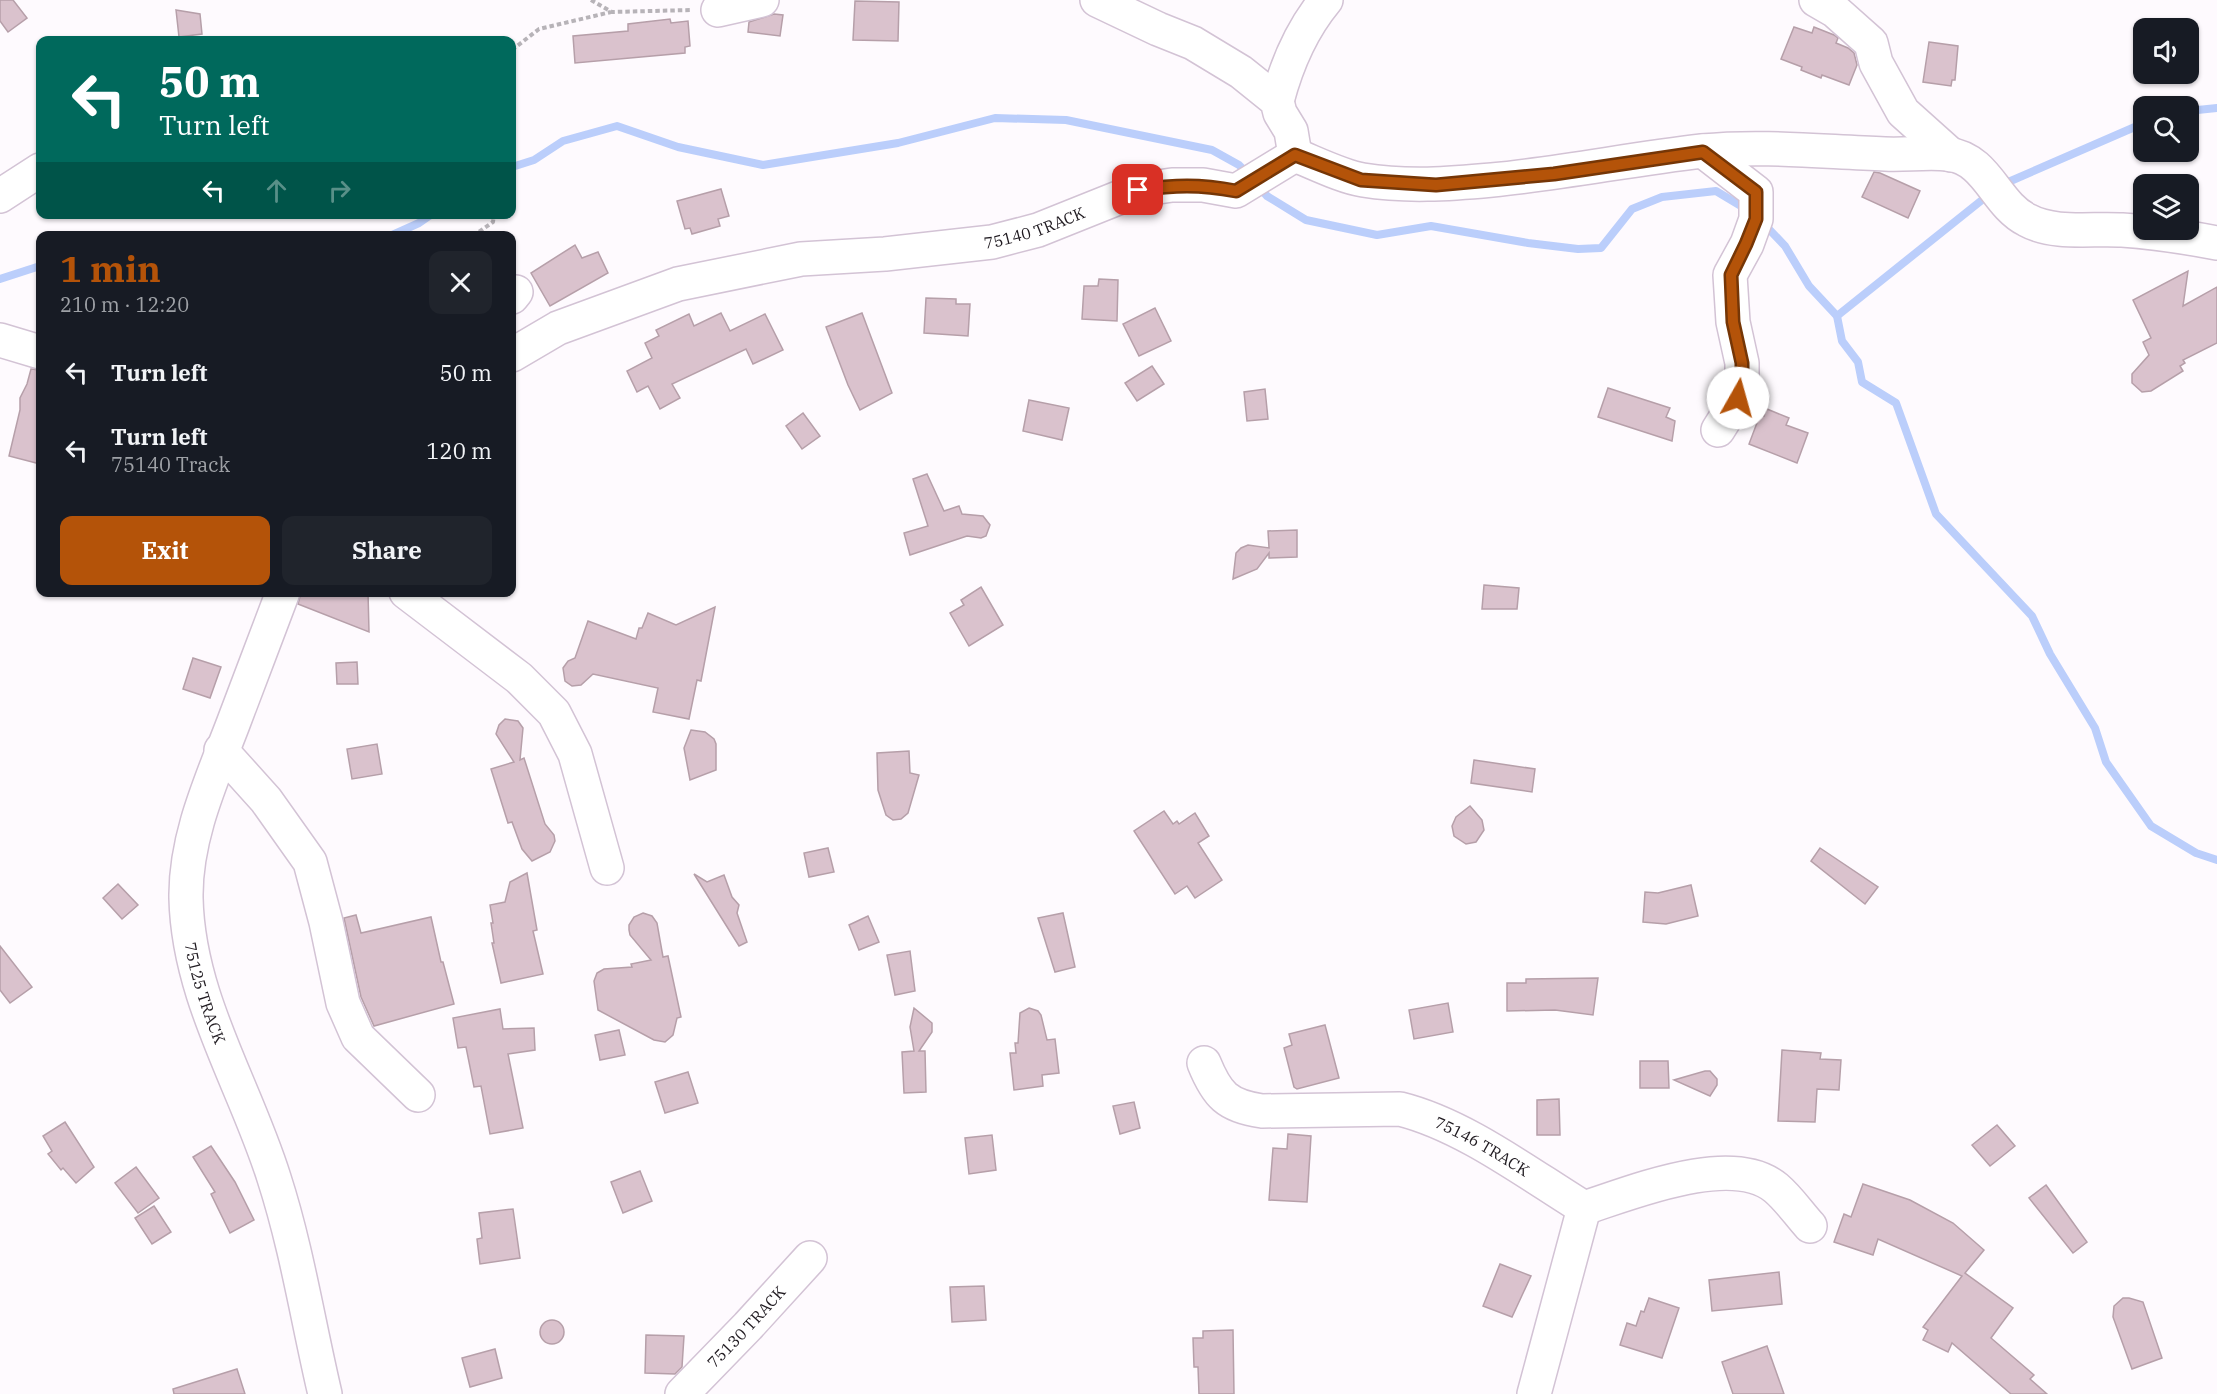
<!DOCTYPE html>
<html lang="en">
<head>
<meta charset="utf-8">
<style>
  :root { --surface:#171b24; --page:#20242c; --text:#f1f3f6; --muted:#9ea1a6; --accent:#b45309 }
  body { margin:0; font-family:"IBM Plex Serif",serif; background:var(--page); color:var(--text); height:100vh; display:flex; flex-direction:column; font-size:22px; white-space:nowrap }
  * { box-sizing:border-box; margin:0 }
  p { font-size:20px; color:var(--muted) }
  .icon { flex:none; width:33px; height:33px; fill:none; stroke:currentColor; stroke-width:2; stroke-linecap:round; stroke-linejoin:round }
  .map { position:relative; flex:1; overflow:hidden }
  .side { position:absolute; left:36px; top:231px; width:480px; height:366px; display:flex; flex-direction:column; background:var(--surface); border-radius:12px; box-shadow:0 2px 4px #0004 }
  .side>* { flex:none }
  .guide { position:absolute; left:36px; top:36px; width:480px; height:183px; border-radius:12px; box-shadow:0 2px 4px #0004; background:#00695c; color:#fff; overflow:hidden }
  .tools { position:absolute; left:2133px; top:18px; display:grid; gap:12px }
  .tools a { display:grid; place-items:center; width:66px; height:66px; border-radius:12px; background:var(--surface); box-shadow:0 2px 4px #0004; font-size:30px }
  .pin { position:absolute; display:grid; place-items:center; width:51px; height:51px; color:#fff; margin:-26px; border-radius:12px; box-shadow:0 3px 9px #0006 }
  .me { position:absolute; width:66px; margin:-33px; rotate:7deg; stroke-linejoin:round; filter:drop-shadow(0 0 4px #0008) }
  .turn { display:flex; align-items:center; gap:21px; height:126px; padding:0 24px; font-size:27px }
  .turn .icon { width:78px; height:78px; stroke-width:2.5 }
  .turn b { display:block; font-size:42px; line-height:51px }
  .lanes { display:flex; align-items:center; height:57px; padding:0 24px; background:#0003; justify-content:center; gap:30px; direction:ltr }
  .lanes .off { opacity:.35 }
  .round { display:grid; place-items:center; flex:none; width:63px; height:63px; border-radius:12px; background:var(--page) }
  .headline { display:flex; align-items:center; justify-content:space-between; height:102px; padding:0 24px }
  h1 { font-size:36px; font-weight:800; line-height:45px; color:var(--accent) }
  .primary-button { display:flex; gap:12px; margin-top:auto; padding:12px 24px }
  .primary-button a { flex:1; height:69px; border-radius:12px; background:var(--accent); color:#fff; font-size:24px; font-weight:800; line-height:69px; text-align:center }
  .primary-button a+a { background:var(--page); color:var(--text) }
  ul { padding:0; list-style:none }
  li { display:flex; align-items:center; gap:18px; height:78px; padding:0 24px }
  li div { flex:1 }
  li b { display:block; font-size:22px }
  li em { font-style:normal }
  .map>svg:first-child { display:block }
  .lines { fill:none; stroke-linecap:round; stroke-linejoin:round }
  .stream { stroke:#bbcefb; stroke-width:8 }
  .building { fill:#dac2cd; stroke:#b69fa9; stroke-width:1.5 }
  .minor-casing { stroke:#d3c3d5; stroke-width:36 }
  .path { stroke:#b7b3b8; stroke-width:4; stroke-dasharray:4.5 3; stroke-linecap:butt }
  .minor { stroke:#fff; stroke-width:33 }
  .route-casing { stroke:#753606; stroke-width:15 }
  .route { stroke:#b45309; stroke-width:10 }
  .labels { text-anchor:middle; stroke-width:6; stroke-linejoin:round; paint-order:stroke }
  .street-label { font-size:16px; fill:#201b21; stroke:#fefafe }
</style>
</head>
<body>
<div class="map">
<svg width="2217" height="1394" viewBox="0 0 2217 1394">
  <rect width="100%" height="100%" fill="#fefafe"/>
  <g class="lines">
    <!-- stream -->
    <g class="stream">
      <path d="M 2188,111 L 2217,108"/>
      <path d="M 512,167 L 534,160 L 563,141 L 617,126 L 678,147 L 763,165 L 898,143 L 995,118 L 1066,120 L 1212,150 L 1239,165 L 1250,176"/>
      <path d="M 2006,183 L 2144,123"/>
      <path d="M 1258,186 L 1267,196 L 1306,220 L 1377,235 L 1431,226 L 1528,243 L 1578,249 L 1601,248 L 1632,209 L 1662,197 L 1716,191 L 1746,209"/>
      <path d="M 1764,224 L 1785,246 L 1809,286 L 1837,316 L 1842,341 L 1858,362 L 1862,382 L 1896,403 L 1936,514 L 2032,616 L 2050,654 L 2095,728 L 2106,762 L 2151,826 L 2196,853 L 2217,860"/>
      <path d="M 390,236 L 419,223 L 432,214"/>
      <path d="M 0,279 L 40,266"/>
      <path d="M 1837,316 L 1982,200"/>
    </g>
  </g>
  <!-- building -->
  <g class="building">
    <path d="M 0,0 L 13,0 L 27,18 L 8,32 L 0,21 Z"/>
    <path d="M 855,1 L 899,2 L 898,41 L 853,40 Z"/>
    <path d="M 176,10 L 200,14 L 202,34 L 179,37 Z"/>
    <path d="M 774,14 L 783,15 L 780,36 L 748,32 L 749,22 Z"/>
    <path d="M 670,19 L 671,23 L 688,21 L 690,46 L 685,47 L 685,53 L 575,63 L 573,36 L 628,31 L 628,24 Z"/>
    <path d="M 1794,27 L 1812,33 L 1814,27 L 1834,35 L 1838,38 L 1836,43 L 1848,48 L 1854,53 L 1857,65 L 1849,85 L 1822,75 L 1821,78 L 1801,70 L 1802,67 L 1781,59 Z"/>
    <path d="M 1929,42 L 1958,46 L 1955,80 L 1952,80 L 1951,86 L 1923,82 Z"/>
    <path d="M 1874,172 L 1880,173 L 1920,191 L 1908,218 L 1862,197 Z"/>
    <path d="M 721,189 L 729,216 L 718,219 L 720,226 L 692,234 L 690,228 L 685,229 L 677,201 Z"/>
    <path d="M 575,245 L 582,258 L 598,252 L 608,273 L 550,306 L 531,273 Z"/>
    <path d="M 2188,271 L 2183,306 L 2217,287 L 2217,343 L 2183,360 L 2185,363 L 2180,366 L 2183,371 L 2151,391 L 2142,392 L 2132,383 L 2132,374 L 2149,355 L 2143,342 L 2151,338 L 2133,300 Z"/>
    <path d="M 1099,279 L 1118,280 L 1117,321 L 1082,319 L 1084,286 L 1098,286 Z"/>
    <path d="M 926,298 L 956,299 L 956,304 L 970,304 L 968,336 L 924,333 Z"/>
    <path d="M 1155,308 L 1171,341 L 1139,356 L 1123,324 Z"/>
    <path d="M 721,313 L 730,331 L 765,314 L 783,350 L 753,364 L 746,349 L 672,384 L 680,398 L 660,409 L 648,386 L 637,392 L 627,371 L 652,358 L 645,343 L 659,336 L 656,330 L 689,314 L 694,326 Z"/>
    <path d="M 862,313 L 892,393 L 860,410 L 848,385 L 826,327 Z"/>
    <path d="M 1152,366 L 1164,384 L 1137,401 L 1125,383 Z"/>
    <path d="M 31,369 L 40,370 L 40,464 L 9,456 L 20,410 L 20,398 L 27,384 Z"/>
    <path d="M 1608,388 L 1670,408 L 1666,417 L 1675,421 L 1672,441 L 1598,417 Z"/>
    <path d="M 1265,389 L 1268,419 L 1247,421 L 1244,392 Z"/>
    <path d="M 1029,400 L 1069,408 L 1062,440 L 1023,431 Z"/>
    <path d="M 1767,409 L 1789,418 L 1786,425 L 1808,433 L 1797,463 L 1749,444 L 1760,415 L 1764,416 Z"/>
    <path d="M 803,413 L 820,436 L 802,449 L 786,426 Z"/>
    <path d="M 927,474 L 944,511 L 959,506 L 962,514 L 983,516 L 990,525 L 986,536 L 981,538 L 967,536 L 910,555 L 904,533 L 928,526 L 913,479 Z"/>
    <path d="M 1297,530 L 1297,557 L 1269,558 L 1269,553 L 1257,569 L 1233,579 L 1236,553 L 1241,548 L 1248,545 L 1269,548 L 1268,531 Z"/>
    <path d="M 1484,585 L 1519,588 L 1517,609 L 1482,609 Z"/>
    <path d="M 981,587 L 1003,625 L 969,646 L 950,613 L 964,605 L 961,600 Z"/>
    <path d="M 301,592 L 368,592 L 369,632 L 298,604 Z"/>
    <path d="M 715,607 L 701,681 L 697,680 L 689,719 L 653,712 L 658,688 L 593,674 L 581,685 L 572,686 L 565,681 L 563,668 L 568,661 L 575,658 L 588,621 L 636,639 L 639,628 L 642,628 L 648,613 L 676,625 Z"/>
    <path d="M 193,658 L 221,667 L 210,698 L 183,689 Z"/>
    <path d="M 357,662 L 358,684 L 337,684 L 336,663 Z"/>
    <path d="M 505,719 L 518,721 L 523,728 L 520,760 L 524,758 L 545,824 L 554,835 L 555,841 L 550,852 L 532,861 L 522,849 L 512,822 L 508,823 L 491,769 L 514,762 L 496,734 L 499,725 Z"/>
    <path d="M 691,730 L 705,732 L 714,739 L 716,744 L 716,770 L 690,780 L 684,748 Z"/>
    <path d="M 377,744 L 382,774 L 352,779 L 347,749 Z"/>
    <path d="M 909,751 L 910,773 L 919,775 L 908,813 L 901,819 L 893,820 L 886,815 L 878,790 L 877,753 Z"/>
    <path d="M 1474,760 L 1535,769 L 1532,792 L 1471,783 Z"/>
    <path d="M 1470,806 L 1482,820 L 1484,830 L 1476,842 L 1466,844 L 1454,836 L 1452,826 L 1456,817 Z"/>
    <path d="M 1164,811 L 1173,824 L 1177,821 L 1179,824 L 1195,813 L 1209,836 L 1198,843 L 1222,880 L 1195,898 L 1187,886 L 1175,894 L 1134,831 Z"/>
    <path d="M 828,848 L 834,872 L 809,877 L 804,853 Z"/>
    <path d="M 1820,848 L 1878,887 L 1865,904 L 1811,861 Z"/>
    <path d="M 527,873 L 537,930 L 533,931 L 543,974 L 501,983 L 492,943 L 494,943 L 491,923 L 493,923 L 490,905 L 505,902 L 510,882 Z"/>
    <path d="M 694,874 L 707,882 L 724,875 L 732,897 L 739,905 L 737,913 L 747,942 L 739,946 Z"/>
    <path d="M 118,884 L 138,905 L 122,919 L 103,898 Z"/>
    <path d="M 1691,885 L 1698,916 L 1666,924 L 1643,922 L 1645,892 L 1658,893 Z"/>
    <path d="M 643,913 L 652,916 L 657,923 L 663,957 L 668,956 L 681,1017 L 677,1018 L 673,1035 L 665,1042 L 654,1040 L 598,1010 L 594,981 L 597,973 L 604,969 L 632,967 L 631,964 L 651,960 L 630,935 L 629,930 L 629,925 L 634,917 Z"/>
    <path d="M 1063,913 L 1075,967 L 1055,972 L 1038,918 Z"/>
    <path d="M 356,915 L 361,933 L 431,917 L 441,962 L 443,962 L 454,1004 L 374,1026 L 361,997 L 344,918 Z"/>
    <path d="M 868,916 L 879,942 L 859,950 L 849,925 Z"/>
    <path d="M 0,946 L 32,987 L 10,1003 L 0,990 Z"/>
    <path d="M 910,951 L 915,991 L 895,995 L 887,955 Z"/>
    <path d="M 1598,978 L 1593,1015 L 1555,1010 L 1507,1011 L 1507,983 L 1526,983 L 1526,979 Z"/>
    <path d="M 1448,1003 L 1453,1032 L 1414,1039 L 1409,1010 Z"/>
    <path d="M 914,1008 L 932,1023 L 932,1032 L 919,1051 L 925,1051 L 926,1092 L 904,1093 L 902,1052 L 914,1051 L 910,1027 Z"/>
    <path d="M 1029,1008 L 1038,1011 L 1041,1015 L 1047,1040 L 1055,1039 L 1059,1073 L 1042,1075 L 1043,1086 L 1014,1090 L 1010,1053 L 1016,1053 L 1015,1043 L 1018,1043 L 1020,1013 Z"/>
    <path d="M 500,1009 L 503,1029 L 534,1028 L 535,1050 L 508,1054 L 523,1128 L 490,1134 L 481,1086 L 474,1087 L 466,1047 L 458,1048 L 453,1018 Z"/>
    <path d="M 1325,1025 L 1339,1078 L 1297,1089 L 1294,1087 L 1284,1048 L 1292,1045 L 1289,1034 Z"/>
    <path d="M 619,1030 L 625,1055 L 600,1060 L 595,1035 Z"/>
    <path d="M 1782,1050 L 1821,1053 L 1820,1059 L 1841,1060 L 1839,1090 L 1817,1089 L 1815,1122 L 1778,1121 Z"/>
    <path d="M 1640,1061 L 1668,1061 L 1669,1088 L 1640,1088 Z"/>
    <path d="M 1705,1071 L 1710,1071 L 1717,1079 L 1717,1085 L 1710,1096 L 1674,1080 Z"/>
    <path d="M 688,1072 L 698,1103 L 665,1113 L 655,1082 Z"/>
    <path d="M 1559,1099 L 1560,1135 L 1537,1135 L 1537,1100 Z"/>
    <path d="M 1134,1102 L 1140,1128 L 1120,1134 L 1113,1106 Z"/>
    <path d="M 65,1122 L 94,1167 L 76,1183 L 63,1168 L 61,1170 L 48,1154 L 52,1151 L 43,1136 Z"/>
    <path d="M 1997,1125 L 2015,1146 L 1990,1166 L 1972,1145 Z"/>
    <path d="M 1288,1134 L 1311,1136 L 1307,1202 L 1269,1200 L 1273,1148 L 1287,1149 Z"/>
    <path d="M 992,1135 L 996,1170 L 969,1174 L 965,1138 Z"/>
    <path d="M 211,1146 L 235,1182 L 254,1220 L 230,1233 L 211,1194 L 215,1192 L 193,1157 Z"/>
    <path d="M 136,1167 L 159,1198 L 138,1213 L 115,1183 Z"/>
    <path d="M 640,1171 L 652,1201 L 623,1213 L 611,1182 Z"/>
    <path d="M 1863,1184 L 1910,1200 L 1953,1223 L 1984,1250 L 1965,1273 L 2013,1308 L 1991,1338 L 2034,1375 L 2030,1379 L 2047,1394 L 2011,1394 L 1952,1343 L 1948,1352 L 1923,1340 L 1928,1330 L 1923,1327 L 1962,1276 L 1878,1239 L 1873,1255 L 1834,1242 L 1844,1214 L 1851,1217 Z"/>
    <path d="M 2046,1185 L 2087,1242 L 2073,1253 L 2029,1198 Z"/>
    <path d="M 154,1206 L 171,1232 L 152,1244 L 135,1218 Z"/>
    <path d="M 513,1209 L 520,1258 L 480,1264 L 477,1239 L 482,1238 L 479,1213 Z"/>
    <path d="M 1500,1264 L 1531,1276 L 1512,1317 L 1483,1306 Z"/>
    <path d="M 1779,1272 L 1782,1304 L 1712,1311 L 1709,1280 Z"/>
    <path d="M 984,1286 L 986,1320 L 952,1322 L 950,1287 Z"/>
    <path d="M 1649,1298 L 1679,1308 L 1662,1358 L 1620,1345 L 1627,1323 L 1636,1326 L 1641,1311 L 1644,1312 Z"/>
    <path d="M 2123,1298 L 2129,1298 L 2143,1302 L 2162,1358 L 2132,1369 L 2113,1317 L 2114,1306 Z"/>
    <circle cx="552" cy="1332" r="12"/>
    <path d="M 1233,1330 L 1234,1394 L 1199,1394 L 1198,1367 L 1194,1367 L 1193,1338 L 1203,1338 L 1203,1331 Z"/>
    <path d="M 646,1335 L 684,1336 L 682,1367 L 675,1374 L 645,1373 Z"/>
    <path d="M 1767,1346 L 1784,1394 L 1733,1394 L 1722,1362 Z"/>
    <path d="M 495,1349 L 502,1378 L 470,1387 L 462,1358 Z"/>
    <path d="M 237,1369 L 245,1394 L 174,1394 L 173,1389 Z"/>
  </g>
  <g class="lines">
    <!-- minor casing -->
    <g class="minor-casing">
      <g id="minor">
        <path d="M 1097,0 L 1158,29 L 1193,43 L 1241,72 L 1277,101 L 1280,113 L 1291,131 L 1295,155"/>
        <path d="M 1816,0 L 1835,11 L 1871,43 L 1876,63 L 1903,112 L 1951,155"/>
        <path d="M 718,10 L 762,0"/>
        <path d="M 1277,101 C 1287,63 1301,30 1326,0"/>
        <path d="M 1703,151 L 1756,192 L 1756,219 L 1747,244 L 1730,275 L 1733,322 L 1742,363 L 1742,383 L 1738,398 L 1718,430"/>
        <path d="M 1295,155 C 1315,163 1343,177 1363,180 C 1406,187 1449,184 1492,180 C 1563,173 1632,159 1702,151 C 1764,145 1824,152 1885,154 C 1906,155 1927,152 1948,154 C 1988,159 1995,204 2027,220 C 2054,235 2092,228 2122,230 C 2154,232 2185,237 2217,243"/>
        <path d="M 0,196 L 40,170"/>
        <path d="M 512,297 L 516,292"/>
        <path d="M 0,340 L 40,352"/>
        <path id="s1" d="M 512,355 L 558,328 L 678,284 L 801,259 L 885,254 L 992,242 L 1038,230 L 1138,190 L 1172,185 L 1203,185 L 1236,191 L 1295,155"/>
        <path id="s2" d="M 283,592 C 266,636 250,680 233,724 C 212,779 185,837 186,898 C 188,998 245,1085 274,1178 C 297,1249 308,1322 325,1394"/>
        <path d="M 406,592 L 519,678 L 554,713 L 575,754 L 607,868"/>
        <path d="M 221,750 L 266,800 L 310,862 L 326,922 L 343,1003 L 358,1037 L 418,1095"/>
        <path id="s3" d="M 1204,1063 C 1217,1095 1227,1106 1262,1111 L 1400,1109 C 1464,1125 1527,1173 1584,1208 L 1534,1394"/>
        <path d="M 1584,1208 C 1631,1193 1732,1151 1776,1188 C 1789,1199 1799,1214 1810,1226"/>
        <path id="s4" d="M 682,1394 L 748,1326 L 810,1258"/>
      </g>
    </g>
    <!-- path -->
    <g class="path">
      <path d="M 591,0 L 612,12 L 691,10"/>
      <path d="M 512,50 L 539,29 L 611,12"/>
      <path d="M 473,236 L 493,222 L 494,214"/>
    </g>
    <!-- minor -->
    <use href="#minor" class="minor"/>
  </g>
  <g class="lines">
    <!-- route casing -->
    <g class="route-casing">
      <path id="route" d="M 1138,190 C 1175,185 1199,184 1236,191 L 1295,155 L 1361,180 L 1436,185 L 1554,174 L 1703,152 L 1756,192 L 1756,219 L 1746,244 L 1731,275 L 1733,322 L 1742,363 L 1742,383 L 1738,398"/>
    </g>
    <!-- route -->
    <use href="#route" class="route"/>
  </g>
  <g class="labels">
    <!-- street labels -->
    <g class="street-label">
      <text dy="6" stroke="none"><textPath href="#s1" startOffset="543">75140 TRACK</textPath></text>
      <text dy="6" stroke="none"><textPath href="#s2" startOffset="420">75125 TRACK</textPath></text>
      <text dy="6" stroke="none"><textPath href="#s3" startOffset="309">75146 TRACK</textPath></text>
      <text dy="6" stroke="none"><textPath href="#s4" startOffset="93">75130 TRACK</textPath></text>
    </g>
  </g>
</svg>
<div class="tools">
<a><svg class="icon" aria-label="sound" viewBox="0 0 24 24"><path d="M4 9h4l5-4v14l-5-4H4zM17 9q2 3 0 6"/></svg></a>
<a><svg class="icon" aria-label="search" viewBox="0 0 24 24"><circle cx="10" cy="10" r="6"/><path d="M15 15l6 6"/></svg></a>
<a><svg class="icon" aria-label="layers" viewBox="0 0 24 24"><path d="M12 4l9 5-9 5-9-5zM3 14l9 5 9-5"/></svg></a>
</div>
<div class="pin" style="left:1138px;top:190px;background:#d93025"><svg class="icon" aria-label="arrive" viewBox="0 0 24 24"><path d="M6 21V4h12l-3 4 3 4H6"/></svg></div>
<svg class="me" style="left:1738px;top:398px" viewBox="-20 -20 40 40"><circle r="19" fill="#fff"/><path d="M0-13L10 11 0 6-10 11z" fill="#b45309"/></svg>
<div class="guide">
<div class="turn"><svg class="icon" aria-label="left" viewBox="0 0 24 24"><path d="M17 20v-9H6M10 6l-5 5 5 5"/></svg><div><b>50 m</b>Turn left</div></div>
<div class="lanes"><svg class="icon" aria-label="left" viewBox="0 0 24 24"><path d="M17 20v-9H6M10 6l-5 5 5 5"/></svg><svg class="icon off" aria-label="ahead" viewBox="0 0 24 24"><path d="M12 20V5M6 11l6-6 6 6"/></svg><svg class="icon off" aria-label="right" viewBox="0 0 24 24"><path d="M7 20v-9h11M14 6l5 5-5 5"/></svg></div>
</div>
<section class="side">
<div class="headline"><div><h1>1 min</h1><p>210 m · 12:20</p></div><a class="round"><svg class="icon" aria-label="close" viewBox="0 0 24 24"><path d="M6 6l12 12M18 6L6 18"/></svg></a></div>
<ul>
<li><svg class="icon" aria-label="left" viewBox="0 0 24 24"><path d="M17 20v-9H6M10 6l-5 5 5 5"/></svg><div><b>Turn left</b></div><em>50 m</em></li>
<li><svg class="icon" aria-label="left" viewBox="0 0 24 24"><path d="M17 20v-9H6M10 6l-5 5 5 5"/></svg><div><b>Turn left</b><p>75140 Track</p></div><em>120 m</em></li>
</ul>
<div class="primary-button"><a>Exit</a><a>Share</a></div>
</section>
</div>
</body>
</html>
